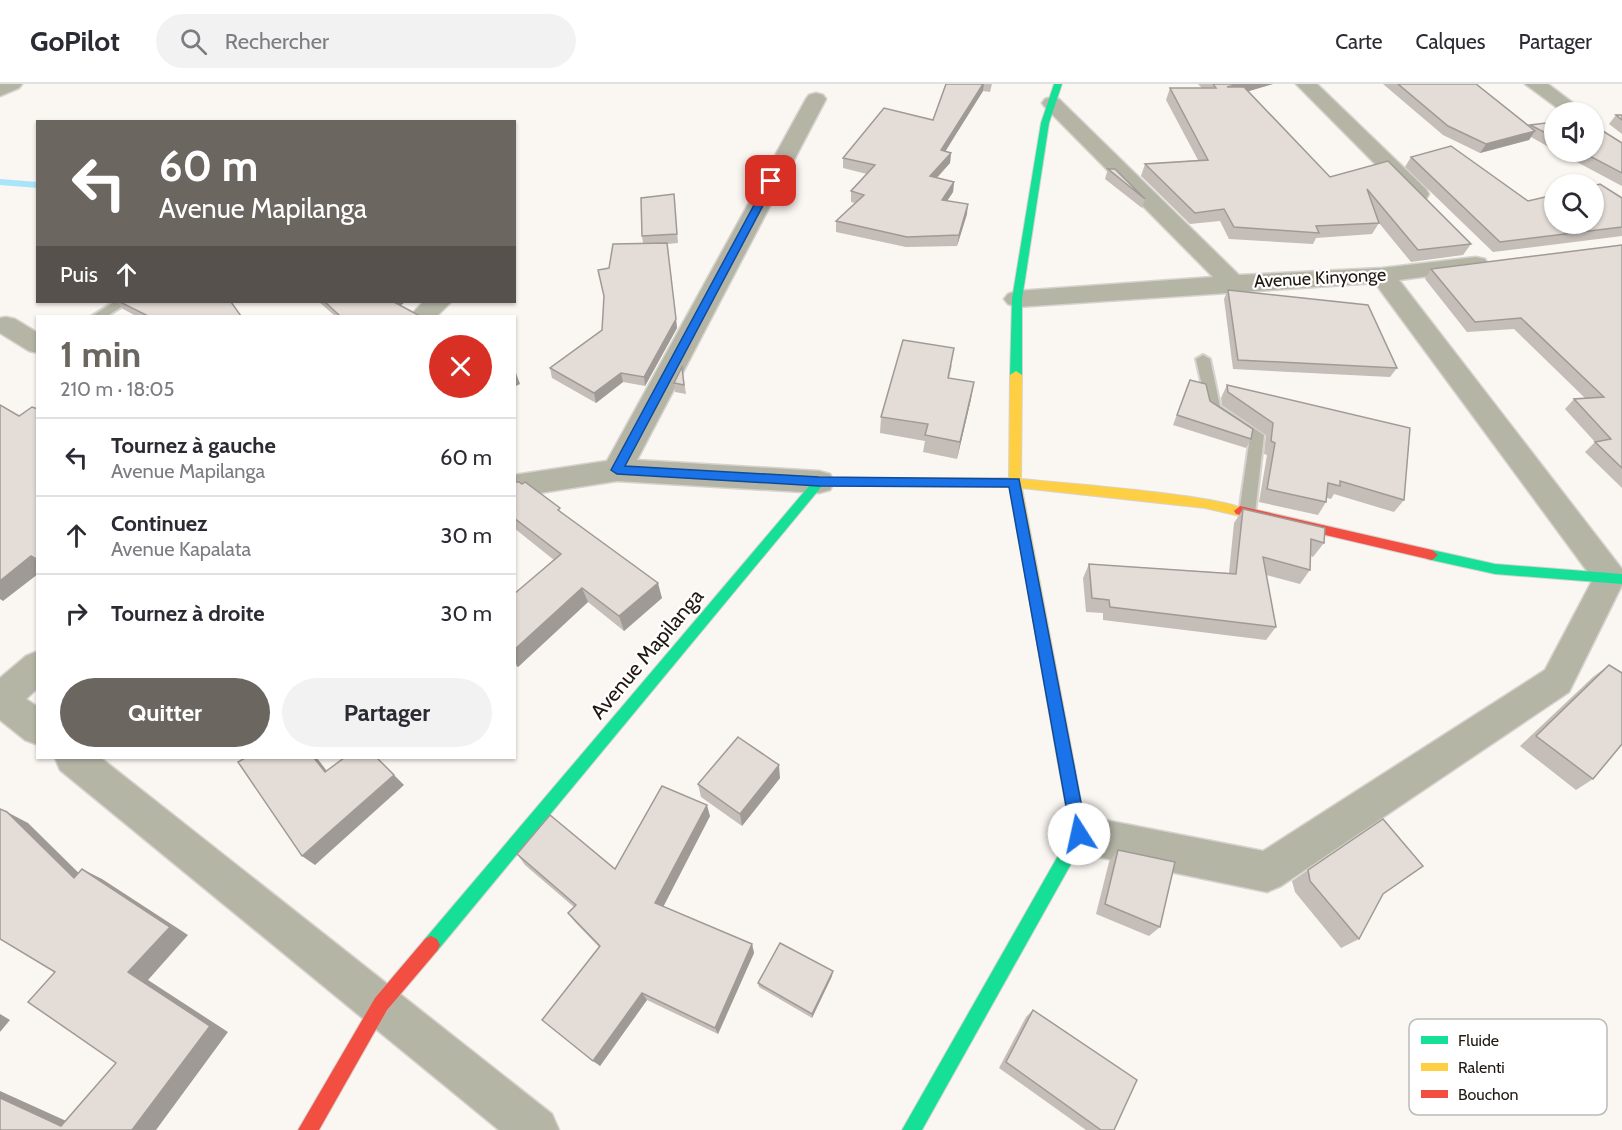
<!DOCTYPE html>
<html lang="fr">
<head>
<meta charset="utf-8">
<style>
  :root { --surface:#fff; --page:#f2f2f3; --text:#2b2b33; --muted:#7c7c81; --line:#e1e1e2; --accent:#6c6660 }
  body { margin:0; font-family:Cabin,sans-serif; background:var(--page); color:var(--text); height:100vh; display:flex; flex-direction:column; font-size:22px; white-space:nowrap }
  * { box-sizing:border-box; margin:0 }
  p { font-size:20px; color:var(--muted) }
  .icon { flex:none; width:33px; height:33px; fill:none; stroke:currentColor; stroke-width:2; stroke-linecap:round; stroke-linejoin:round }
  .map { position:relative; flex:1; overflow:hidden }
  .drawer { position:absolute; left:36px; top:231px; width:480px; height:444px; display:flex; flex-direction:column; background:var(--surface); border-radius:0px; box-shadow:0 2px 4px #0004 }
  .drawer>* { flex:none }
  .hud { position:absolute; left:36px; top:36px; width:480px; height:183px; border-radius:0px; box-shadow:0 2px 4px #0004; background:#6c6660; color:#fff; overflow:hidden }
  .fabs { position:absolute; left:1544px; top:18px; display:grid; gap:12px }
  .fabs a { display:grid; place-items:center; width:60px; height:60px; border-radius:50%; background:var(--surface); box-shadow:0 2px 4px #0004; font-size:30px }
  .pin { position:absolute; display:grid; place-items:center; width:51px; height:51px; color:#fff; margin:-26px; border-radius:12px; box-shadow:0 3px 9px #0006 }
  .me { position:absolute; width:66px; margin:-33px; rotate:350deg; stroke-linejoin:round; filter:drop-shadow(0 0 4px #0008) }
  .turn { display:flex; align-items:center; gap:21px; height:126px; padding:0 24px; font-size:27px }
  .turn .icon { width:78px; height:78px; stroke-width:2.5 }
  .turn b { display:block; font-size:42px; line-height:51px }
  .then { display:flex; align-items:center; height:57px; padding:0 24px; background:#0003; gap:12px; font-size:22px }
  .round { display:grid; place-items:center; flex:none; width:63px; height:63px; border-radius:32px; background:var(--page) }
  .overview { display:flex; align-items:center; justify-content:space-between; height:102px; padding:0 24px }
  h1 { font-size:36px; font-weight:700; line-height:45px; color:var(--accent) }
  .button { display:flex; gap:12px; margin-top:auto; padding:12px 24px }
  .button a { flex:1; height:69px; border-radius:36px; background:var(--accent); color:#fff; font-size:24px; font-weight:700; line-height:69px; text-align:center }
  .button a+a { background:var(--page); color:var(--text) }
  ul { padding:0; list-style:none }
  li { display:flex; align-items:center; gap:18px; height:78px; padding:0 24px; border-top:2px solid var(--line) }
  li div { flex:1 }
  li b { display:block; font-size:22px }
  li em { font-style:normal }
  header { display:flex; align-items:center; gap:36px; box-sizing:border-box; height:84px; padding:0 30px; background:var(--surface); border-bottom:2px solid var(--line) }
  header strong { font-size:28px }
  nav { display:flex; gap:33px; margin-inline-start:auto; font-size:21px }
  .search { width:420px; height:54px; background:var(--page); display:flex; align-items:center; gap:15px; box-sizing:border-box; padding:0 21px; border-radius:33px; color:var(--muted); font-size:22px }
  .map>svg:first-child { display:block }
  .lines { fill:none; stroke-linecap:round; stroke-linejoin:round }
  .stream { fill:#a8e5fb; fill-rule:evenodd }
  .lane-casing { stroke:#d6d3cf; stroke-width:4 }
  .street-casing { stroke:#d6d3cf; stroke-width:3 }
  .fast-casing { stroke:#d6d3cf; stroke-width:2 }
  .slow-casing { stroke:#d6d3cf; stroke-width:2 }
  .jam-casing { stroke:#d6d3cf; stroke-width:2 }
  .lane { fill:#b5b5a6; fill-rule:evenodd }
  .street { fill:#b5b5a6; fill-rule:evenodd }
  .fast { fill:#16e098; fill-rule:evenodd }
  .slow { fill:#ffcf43; fill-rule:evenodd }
  .jam { fill:#f24e42; fill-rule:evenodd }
  .wall { fill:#c4bdb8 }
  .shaded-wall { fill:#a09a96 }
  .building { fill:#e4dcd6; stroke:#a09a96; stroke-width:1.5 }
  .route { fill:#1a73e8; stroke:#114b97; stroke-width:1.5 }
  .labels { text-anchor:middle; stroke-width:4.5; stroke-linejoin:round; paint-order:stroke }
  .far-street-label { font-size:18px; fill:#201911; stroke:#fff }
  .street-label { font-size:21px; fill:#201911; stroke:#fff }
  .key { fill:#fff; stroke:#bcbab8; stroke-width:1.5 }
  .key-label { font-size:16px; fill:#201911 }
</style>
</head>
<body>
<header>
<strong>GoPilot</strong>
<div class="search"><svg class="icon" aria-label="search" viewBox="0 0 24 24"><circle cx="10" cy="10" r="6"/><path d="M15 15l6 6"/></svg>Rechercher</div>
<nav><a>Carte</a><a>Calques</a><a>Partager</a></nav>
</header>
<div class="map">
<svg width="1622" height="1046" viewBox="0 0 1622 1046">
  <rect width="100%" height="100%" fill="#faf6f2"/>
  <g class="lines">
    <!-- stream -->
    <path class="stream" d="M 0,95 L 38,98 L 38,104 L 0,101 Z"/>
    <!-- lane casing -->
    <g class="lane-casing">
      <g id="lane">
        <path d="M 114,218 L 129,218 L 107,232 L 92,232 Z"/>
        <path d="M 1203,271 L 1210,275 L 1220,322 L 1264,351 L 1255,429 L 1252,433 L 1242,433 L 1239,429 L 1250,353 L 1207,324 L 1196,275 Z"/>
      </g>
    </g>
    <!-- street casing -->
    <g class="street-casing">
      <g id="street">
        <path d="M 0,0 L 22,0 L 19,4 L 0,12 Z"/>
        <path d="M 1296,0 L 1317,0 L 1426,105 L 1429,110 L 1426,115 L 1418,117 L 1410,115 Z"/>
        <path d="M 1525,0 L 1548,0 L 1585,28 L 1563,28 Z"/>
        <path d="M 816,9 L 823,11 L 826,15 L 637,376 L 819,387 L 830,390 L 834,398 L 830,406 L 819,409 L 617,397 L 514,413 L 514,391 L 607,377 L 806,15 L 809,11 Z"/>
        <path d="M 1052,13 L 1059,15 L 1239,191 L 1382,184 L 1476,173 L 1485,175 L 1488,180 L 1485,185 L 1399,196 L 1622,485 L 1622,501 L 1569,608 L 1281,802 L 1267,808 L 1079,769 L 1065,763 L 1060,750 L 1065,737 L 1079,731 L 1263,767 L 1545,586 L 1593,495 L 1375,199 L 1017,223 L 1008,220 L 1004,215 L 1008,210 L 1017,207 L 1213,193 L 1045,23 L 1042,19 L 1045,15 Z"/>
        <path d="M 423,218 L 451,218 L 437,232 L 410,232 Z"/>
        <path d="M 6,233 L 15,235 L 38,249 L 38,269 L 29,267 L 0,249 L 0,234 Z"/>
        <path d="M 38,567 L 38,604 L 26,615 L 38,623 L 38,661 L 25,656 L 0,636 L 0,594 L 26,572 Z"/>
        <path d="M 55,674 L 101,674 L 552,1030 L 559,1046 L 499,1046 L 60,686 Z"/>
      </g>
    </g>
    <!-- fast casing -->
    <g class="fast-casing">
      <g id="fast">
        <path d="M 1054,0 L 1062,0 L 1049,39 L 1022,215 L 1022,291 L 1016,295 L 1010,291 L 1012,215 L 1041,39 Z"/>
        <path d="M 819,394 L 874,394 L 880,398 L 874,402 L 822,402 L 437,867 L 431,870 L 425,867 L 422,861 L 425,855 L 815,395 Z"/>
        <path d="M 1432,466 L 1495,480 L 1622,490 L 1622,500 L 1495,490 L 1427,475 L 1426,471 L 1427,467 Z"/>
        <path d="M 1066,672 L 1071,674 L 1074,679 L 1087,750 L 1085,755 L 922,1046 L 902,1046 L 1071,749 L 1058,679 L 1061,674 Z"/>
      </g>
    </g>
    <!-- slow casing -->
    <g class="slow-casing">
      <path id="slow" d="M 1016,287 L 1022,291 L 1021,395 C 1052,398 1235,412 1246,427 L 1240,432 L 1205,424 L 1022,404 L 1074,679 L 1071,684 L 1066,686 L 1061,684 L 1058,679 L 1010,403 L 874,402 L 868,398 L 874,394 L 1009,394 L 1010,291 Z"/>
    </g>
    <!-- jam casing -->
    <g class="jam-casing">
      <g id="jam">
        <path d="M 1240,422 L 1432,466 L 1438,471 L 1432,476 L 1236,430 L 1234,427 Z"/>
        <path d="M 431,852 L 437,855 L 440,861 L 437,867 L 387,926 L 319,1046 L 298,1046 L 375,914 L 425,855 Z"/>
      </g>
    </g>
    <!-- lane -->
    <use href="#lane" class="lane"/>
    <!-- street -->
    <use href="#street" class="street"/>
    <!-- fast -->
    <use href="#fast" class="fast"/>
    <!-- slow -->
    <use href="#slow" class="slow"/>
    <!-- jam -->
    <use href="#jam" class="jam"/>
  </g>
  <!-- wall -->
  <g class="wall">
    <path d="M 946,0 L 992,0 L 990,8 L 983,7 L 945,67 L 951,69 L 950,79 L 937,94 L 954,98 L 953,108 L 947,117 L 967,130 L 957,162 L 906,163 L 836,148 L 836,137 L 855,119 L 851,118 L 851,107 L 867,90 L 843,84 L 843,74 L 933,36 Z"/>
    <path d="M 1198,0 L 1273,0 L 1248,7 L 1330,93 L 1388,77 L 1471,160 L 1463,171 L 1411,178 L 1379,139 L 1372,150 L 1316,154 L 1313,160 L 1229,155 L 1220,137 L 1190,140 L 1141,92 L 1145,80 L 1198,76 L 1166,16 L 1170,4 L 1202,4 Z"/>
    <path d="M 1383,0 L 1476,0 L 1529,42 L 1530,41 L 1554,38 L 1554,66 L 1531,53 L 1529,56 L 1480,69 L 1443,51 Z"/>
    <path d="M 1616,31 L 1622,31 L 1622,50 L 1609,40 Z"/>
    <path d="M 1598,44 L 1622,59 L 1622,102 L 1558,68 L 1593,68 Z"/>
    <path d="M 1411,73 L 1528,117 L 1622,114 L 1622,152 L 1493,168 L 1405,83 Z"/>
    <path d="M 1108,85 L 1145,115 L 1142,124 L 1105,95 Z"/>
    <path d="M 674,110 L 678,159 L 667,160 L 677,244 L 645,302 L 623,298 L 596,319 L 552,294 L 550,284 L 602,246 L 609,184 L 643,159 L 642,152 Z"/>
    <path d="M 1622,161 L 1622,404 L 1585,368 L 1595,358 L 1565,325 L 1574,315 L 1586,315 L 1514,245 L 1467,248 L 1425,195 L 1431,185 Z"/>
    <path d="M 1228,206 L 1397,284 L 1390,293 L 1233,285 L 1224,215 Z"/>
    <path d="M 117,218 L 231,218 L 241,232 L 136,232 L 123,225 Z"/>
    <path d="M 319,218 L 405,218 L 400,221 L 335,232 Z"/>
    <path d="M 952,281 L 949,294 L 971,315 L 957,375 L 923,368 L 925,357 L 880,349 L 881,333 Z"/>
    <path d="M 682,283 L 686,310 L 675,308 L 674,299 Z"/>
    <path d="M 1190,296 L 1251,355 L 1246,364 L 1173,341 Z"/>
    <path d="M 1227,301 L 1404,416 L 1394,428 L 1334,410 L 1331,415 L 1327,414 L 1326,418 L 1318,431 L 1259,418 L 1267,371 L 1264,370 L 1266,351 L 1222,321 L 1221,314 Z"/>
    <path d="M 514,398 L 562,429 L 662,514 L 624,547 L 588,518 L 518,583 L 514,581 L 514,510 L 554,476 L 514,444 Z"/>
    <path d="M 1243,425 L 1324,459 L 1313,473 L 1311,472 L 1310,486 L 1300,500 L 1266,491 L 1276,543 L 1266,556 L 1103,536 L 1103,529 L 1086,528 L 1083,494 L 1089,480 L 1229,489 L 1234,439 Z"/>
    <path d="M 1609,581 L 1593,695 L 1576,706 L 1520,662 L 1593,593 Z"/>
    <path d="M 780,694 L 742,742 L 701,713 L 698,700 Z"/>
    <path d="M 710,732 L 663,823 L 752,860 L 754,869 L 718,950 L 647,916 L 600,982 L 599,863 L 575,838 L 568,829 L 574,823 L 525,781 L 517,770 L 615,785 Z"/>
    <path d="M 1118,766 L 1160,843 L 1149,852 L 1096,830 L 1109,778 Z"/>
    <path d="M 1308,786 L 1359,855 L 1341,864 L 1295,808 L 1292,797 Z"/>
    <path d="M 832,892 L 812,934 L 759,903 L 758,899 Z"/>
    <path d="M 1033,926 L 1114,1046 L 1086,1046 L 999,984 L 1026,933 Z"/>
  </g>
  <!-- shaded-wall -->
  <g class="shaded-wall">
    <path d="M 983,0 L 984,0 L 983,7 L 940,76 L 941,66 Z"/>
    <path d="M 1239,0 L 1273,0 L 1223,15 L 1227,3 Z"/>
    <path d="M 1535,47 L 1529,56 L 1480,69 L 1486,60 Z"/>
    <path d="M 951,69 L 950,79 L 929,102 L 930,92 Z"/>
    <path d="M 954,98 L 953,108 L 941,126 L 942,116 Z"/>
    <path d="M 968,120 L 967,130 L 957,162 L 959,151 Z"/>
    <path d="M 667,159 L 677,244 L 645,302 L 644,293 Z"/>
    <path d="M 391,218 L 405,218 L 395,226 Z"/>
    <path d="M 516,289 L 520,300 L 514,303 L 514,290 Z"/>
    <path d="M 621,289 L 623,298 L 596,319 L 594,309 Z"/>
    <path d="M 974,298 L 971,315 L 957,375 L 960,358 Z"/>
    <path d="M 31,472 L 38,477 L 38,490 L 3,517 L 0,515 L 0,497 Z"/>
    <path d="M 658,499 L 662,514 L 624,547 L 619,532 Z"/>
    <path d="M 582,504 L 588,518 L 518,583 L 514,576 L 514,566 Z"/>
    <path d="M 314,674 L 317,674 L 336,699 L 325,688 Z"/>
    <path d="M 779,681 L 780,694 L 742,742 L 740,730 Z"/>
    <path d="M 394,691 L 404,701 L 315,781 L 302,772 Z"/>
    <path d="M 707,721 L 710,732 L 660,829 L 655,819 Z"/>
    <path d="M 7,728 L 28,739 L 94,804 L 74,794 Z"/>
    <path d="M 82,785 L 102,795 L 188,851 L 148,896 L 228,948 L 156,1046 L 132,1046 L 128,888 Z"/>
    <path d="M 752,860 L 754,869 L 718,950 L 715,944 Z"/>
    <path d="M 833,887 L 832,892 L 812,934 L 812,930 Z"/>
    <path d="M 642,909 L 647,916 L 600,982 L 593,977 Z"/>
    <path d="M 0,930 L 10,936 L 0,948 Z"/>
    <path d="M 0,1007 L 84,1045 L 61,1042 L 0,1014 Z"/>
  </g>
  <!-- building -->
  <g class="building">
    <path d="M 946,0 L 983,0 L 941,66 L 951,69 L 930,92 L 954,98 L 942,116 L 968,120 L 959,151 L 907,153 L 836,137 L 864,111 L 851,107 L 875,81 L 843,74 L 884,24 L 933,36 Z"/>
    <path d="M 1213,0 L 1239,0 L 1227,3 L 1244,3 L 1330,93 L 1388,77 L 1471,160 L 1418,166 L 1367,105 L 1379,139 L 1316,142 L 1319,149 L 1234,143 L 1224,125 L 1195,129 L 1145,80 L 1208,76 L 1170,4 L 1216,4 Z"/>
    <path d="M 1398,0 L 1476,0 L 1535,47 L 1486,60 L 1448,42 Z"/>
    <path d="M 1616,31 L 1622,31 L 1622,36 Z"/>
    <path d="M 1597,33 L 1598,44 L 1622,59 L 1622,89 L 1582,68 L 1593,68 L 1593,34 Z"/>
    <path d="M 1554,38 L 1554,53 L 1530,41 Z"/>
    <path d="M 1451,62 L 1528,117 L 1554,111 L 1554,140 L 1593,140 L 1593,102 L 1600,100 L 1622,114 L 1622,143 L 1500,158 L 1411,73 Z"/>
    <path d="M 1108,85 L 1115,85 L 1145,115 Z"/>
    <path d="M 674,110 L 677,150 L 642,152 L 641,114 Z"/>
    <path d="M 667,159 L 676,235 L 644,293 L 621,289 L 594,309 L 550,284 L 602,246 L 604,212 L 598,186 L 609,184 L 613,160 Z"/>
    <path d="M 1622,161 L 1622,384 L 1595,358 L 1611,355 L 1574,315 L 1604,313 L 1521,234 L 1475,238 L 1431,185 Z"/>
    <path d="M 1228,206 L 1368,221 L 1397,284 L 1238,276 Z"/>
    <path d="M 120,218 L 231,218 L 241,232 L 148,232 Z"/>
    <path d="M 325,218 L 394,218 L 420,232 L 336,232 L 339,231 Z"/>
    <path d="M 903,256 L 954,264 L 948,294 L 974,298 L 960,358 L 925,351 L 928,340 L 881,333 Z"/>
    <path d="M 682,283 L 684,301 L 674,299 Z"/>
    <path d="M 1190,296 L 1206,300 L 1210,317 L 1253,345 L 1251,355 L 1177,331 Z"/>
    <path d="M 1227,301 L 1410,344 L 1404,416 L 1340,397 L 1340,402 L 1328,399 L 1326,418 L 1267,405 L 1275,359 L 1271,357 L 1273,339 L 1228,308 Z"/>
    <path d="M 0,321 L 19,332 L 32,323 L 38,325 L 38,476 L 31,472 L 0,497 Z"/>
    <path d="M 514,398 L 519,398 L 522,400 L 525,398 L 560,424 L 558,426 L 658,499 L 619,532 L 582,504 L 514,566 L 514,510 L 561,470 L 514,434 Z"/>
    <path d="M 1243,425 L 1325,444 L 1324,459 L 1311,455 L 1310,486 L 1263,473 L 1276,543 L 1110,523 L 1109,516 L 1092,514 L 1089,480 L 1236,490 Z"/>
    <path d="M 1609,581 L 1622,589 L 1622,660 L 1593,695 L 1536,652 Z"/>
    <path d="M 738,653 L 779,681 L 740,730 L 698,700 Z"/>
    <path d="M 245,674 L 314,674 L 325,688 L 344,674 L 377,674 L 394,691 L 302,772 L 238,678 Z"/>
    <path d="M 662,702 L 707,721 L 655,819 L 752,860 L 715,944 L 642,909 L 593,977 L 542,936 L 600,862 L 568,829 L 576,821 L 517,770 L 550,731 L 615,785 Z"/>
    <path d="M 0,725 L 7,728 L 74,794 L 82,785 L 170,843 L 128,888 L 210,942 L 132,1046 L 0,1046 L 0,1014 L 61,1042 L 116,979 L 28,918 L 55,888 L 0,855 Z"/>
    <path d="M 1383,735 L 1423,782 L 1383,810 L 1359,855 L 1310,797 L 1308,786 Z"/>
    <path d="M 1118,766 L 1175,778 L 1160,843 L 1105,820 Z"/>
    <path d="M 780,859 L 833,887 L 812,930 L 758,899 Z"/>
    <path d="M 1033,926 L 1137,996 L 1114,1046 L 1101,1046 L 1006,978 Z"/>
  </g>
  <!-- route -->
  <path class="route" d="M 771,94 L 776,97 L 625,382 L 819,393 L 1019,395 L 1087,750 L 1085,756 L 1079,758 L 1073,756 L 1071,750 L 1009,403 L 819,402 L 617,390 L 611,386 L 767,97 Z"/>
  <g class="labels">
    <!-- far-street labels -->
    <g class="far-street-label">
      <text transform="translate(1320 194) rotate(-3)" y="6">Avenue Kinyonge</text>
    </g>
    <!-- street labels -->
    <g class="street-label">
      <text transform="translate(647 570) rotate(-50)" y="7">Avenue Mapilanga</text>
    </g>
  </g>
  <!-- legend -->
  <rect x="1409" y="935" width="198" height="96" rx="9" class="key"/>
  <rect x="1421" y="952" width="27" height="8" fill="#16e098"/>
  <rect x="1421" y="979" width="27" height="8" fill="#ffcf43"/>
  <rect x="1421" y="1006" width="27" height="8" fill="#f24e42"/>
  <g class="key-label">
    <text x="1458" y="962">Fluide</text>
    <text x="1458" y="989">Ralenti</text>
    <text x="1458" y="1016">Bouchon</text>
  </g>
</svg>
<div class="fabs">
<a><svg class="icon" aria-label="sound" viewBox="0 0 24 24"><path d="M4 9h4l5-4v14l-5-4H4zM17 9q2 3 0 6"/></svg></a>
<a><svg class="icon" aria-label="search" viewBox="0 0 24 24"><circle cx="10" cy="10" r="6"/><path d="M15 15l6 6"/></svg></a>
</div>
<div class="pin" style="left:771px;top:97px;background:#d93025"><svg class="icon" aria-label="arrive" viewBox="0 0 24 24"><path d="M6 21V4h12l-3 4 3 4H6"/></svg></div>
<svg class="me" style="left:1079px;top:750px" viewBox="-20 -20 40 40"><circle r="19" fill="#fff"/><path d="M0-13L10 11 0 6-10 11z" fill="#1a73e8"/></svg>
<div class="hud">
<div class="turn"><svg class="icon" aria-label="left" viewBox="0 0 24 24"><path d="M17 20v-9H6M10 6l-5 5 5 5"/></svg><div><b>60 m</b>Avenue Mapilanga</div></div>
<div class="then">Puis<svg class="icon" aria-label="ahead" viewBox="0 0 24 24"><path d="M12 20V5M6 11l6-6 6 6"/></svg></div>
</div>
<section class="drawer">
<div class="overview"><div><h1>1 min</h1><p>210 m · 18:05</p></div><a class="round" style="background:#d93025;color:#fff"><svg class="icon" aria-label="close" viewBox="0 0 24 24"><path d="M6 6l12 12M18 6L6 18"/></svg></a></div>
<ul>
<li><svg class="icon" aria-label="left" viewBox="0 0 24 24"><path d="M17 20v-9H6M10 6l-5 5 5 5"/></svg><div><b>Tournez à gauche</b><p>Avenue Mapilanga</p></div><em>60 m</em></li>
<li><svg class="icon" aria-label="ahead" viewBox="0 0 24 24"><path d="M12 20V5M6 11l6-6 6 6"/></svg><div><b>Continuez</b><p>Avenue Kapalata</p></div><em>30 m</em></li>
<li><svg class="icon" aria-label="right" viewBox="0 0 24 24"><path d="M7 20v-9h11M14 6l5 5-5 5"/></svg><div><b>Tournez à droite</b></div><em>30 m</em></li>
</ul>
<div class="button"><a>Quitter</a><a>Partager</a></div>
</section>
</div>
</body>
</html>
